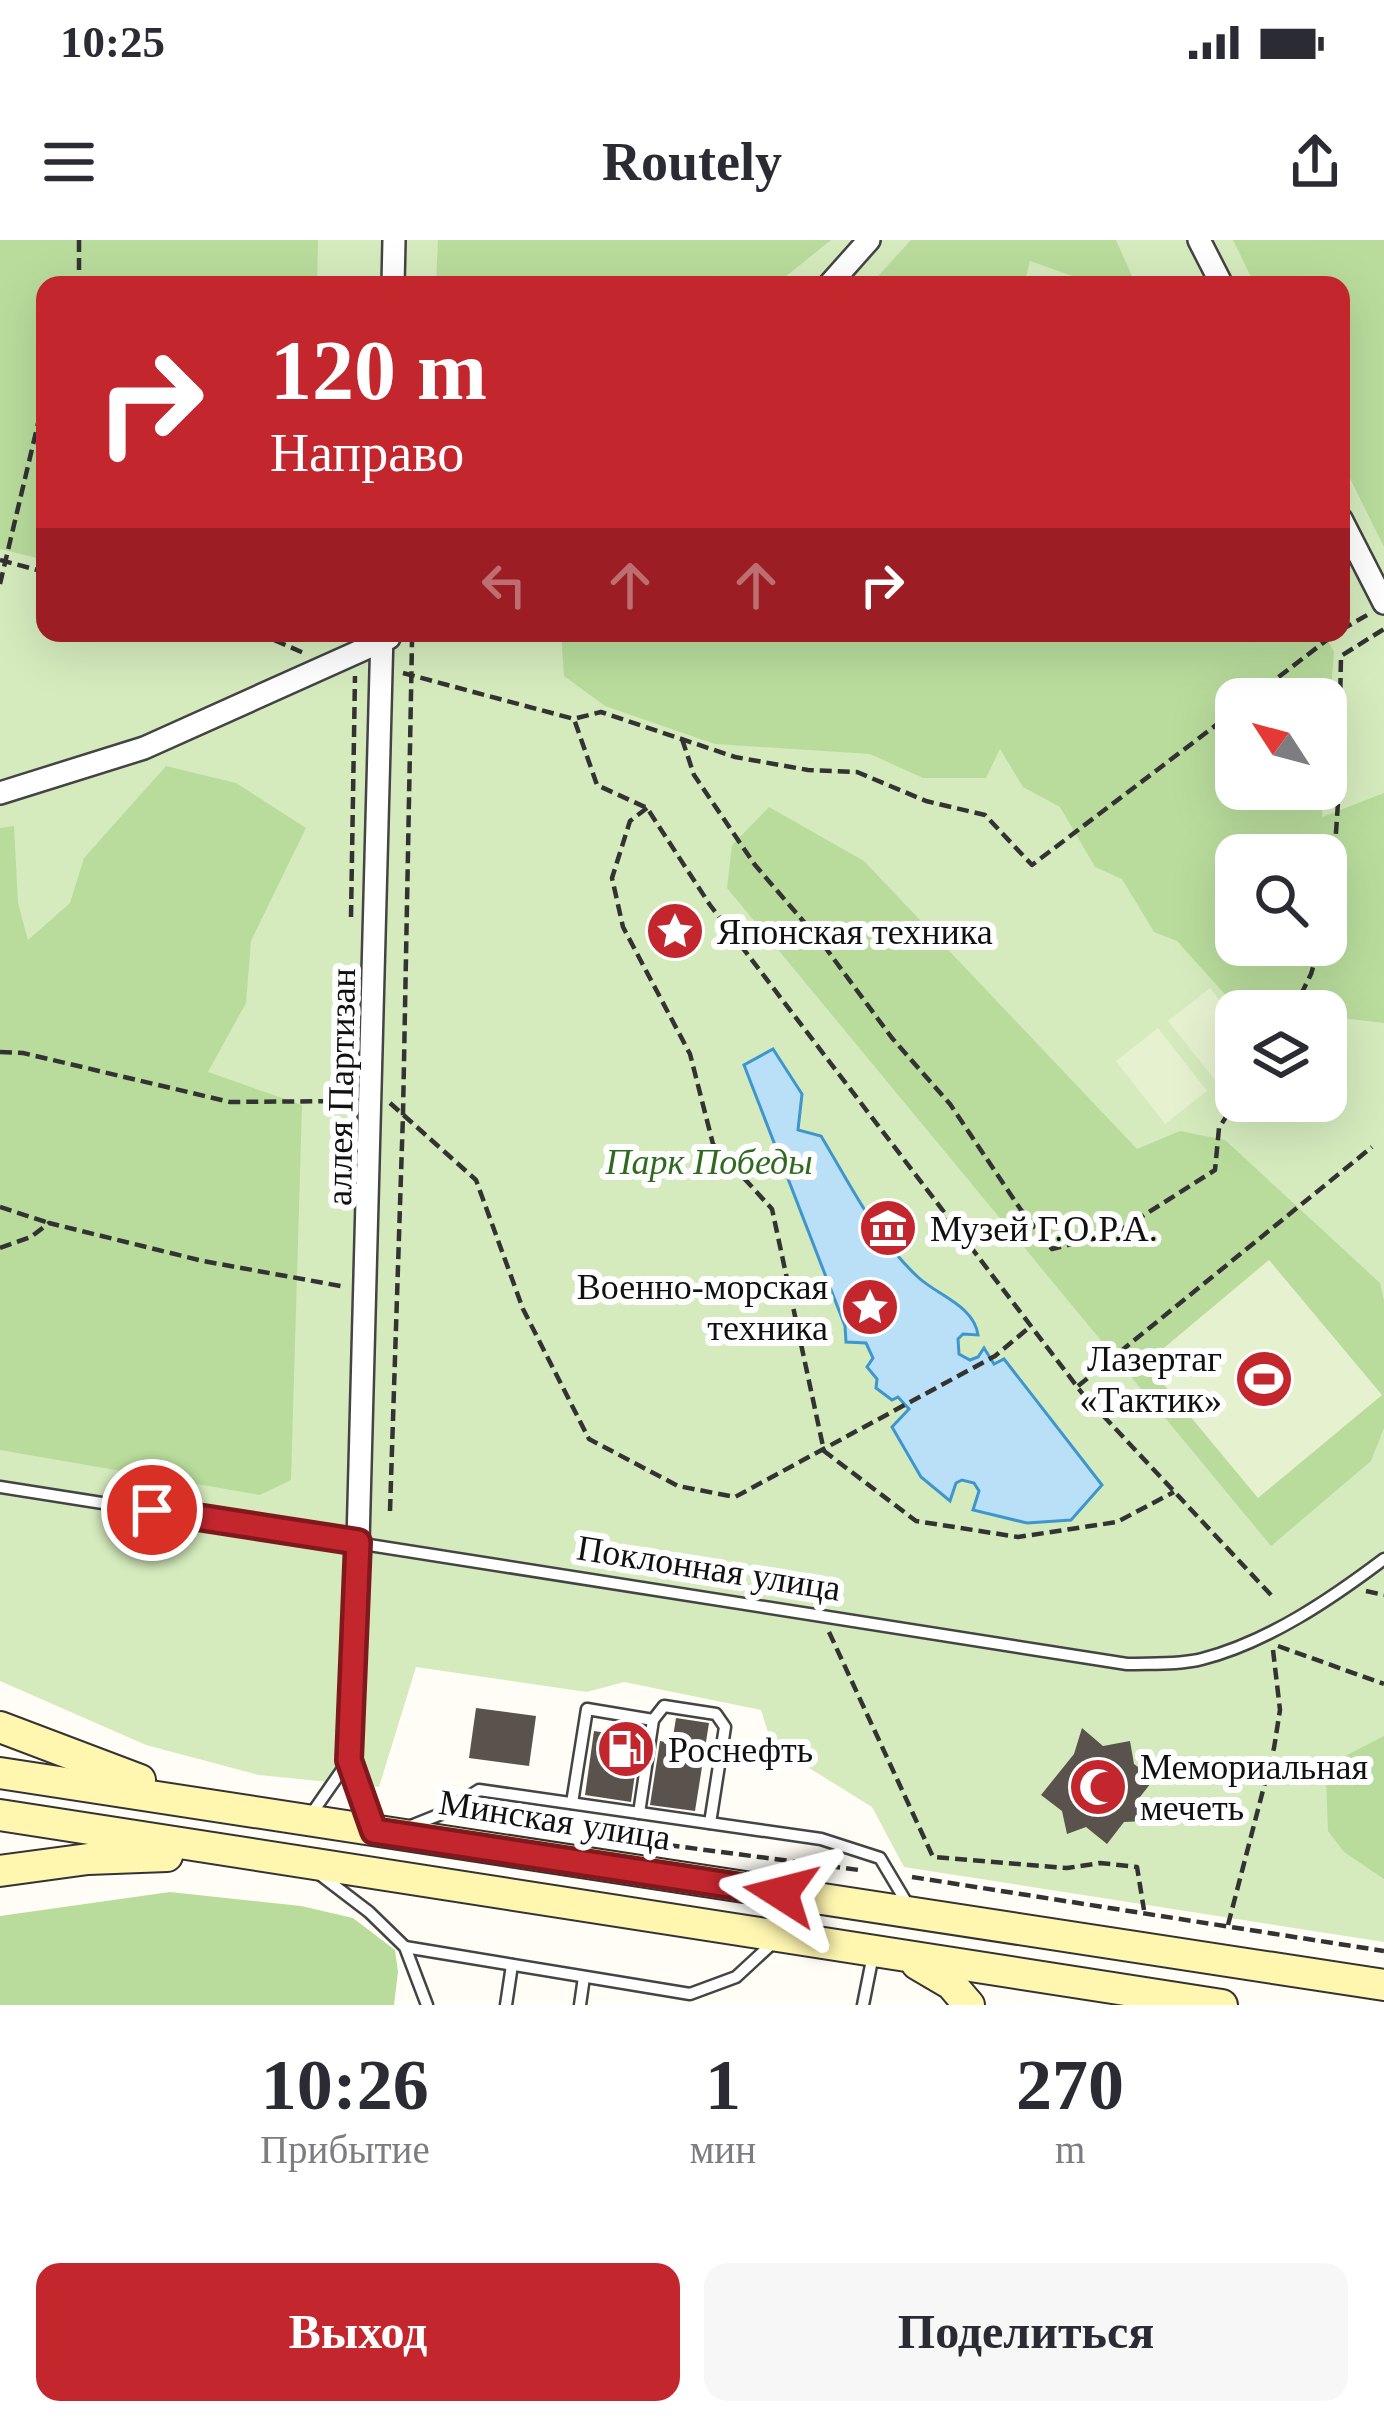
<!DOCTYPE html>
<html lang="ru">
<head>
<meta charset="utf-8">
<style>
  :root { --surface:#fff; --page:#f7f7f7; --text:#2b2b33; --muted:#7c7c81; --accent:#c4262e }
  body { margin:0; font-family:Georgia,serif; background:var(--page); color:var(--text); height:100vh; display:flex; flex-direction:column; font-size:45px; white-space:nowrap }
  * { box-sizing:border-box; margin:0 }
  p { font-size:39px; color:var(--muted) }
  .icon { flex:none; width:66px; height:66px; fill:none; stroke:currentColor; stroke-width:2; stroke-linecap:round; stroke-linejoin:round }
  .map { position:relative; height:1765px; overflow:hidden }
  .panel { display:flex; flex-direction:column; background:var(--surface); flex:1 }
  .panel>* { flex:none }
  .top-card { position:absolute; left:36px; top:36px; width:1314px; height:366px; border-radius:24px; box-shadow:0 12px 48px #0002; background:#c4262e; color:#fff; overflow:hidden }
  .needle { width:78px; rotate:306deg }
  .buttons { position:absolute; left:1215px; top:438px; display:grid; gap:24px }
  .buttons a { display:grid; place-items:center; width:132px; height:132px; border-radius:24px; background:var(--surface); box-shadow:0 12px 48px #0002; font-size:60px }
  .pin { position:absolute; display:grid; place-items:center; width:102px; height:102px; color:#fff; margin:-51px; border:6px solid #fff; border-radius:50%; box-shadow:0 3px 12px #0007 }
  .me { position:absolute; width:132px; margin:-66px; rotate:279deg; stroke-linejoin:round; filter:drop-shadow(0 0 9px #0008) }
  .turn { display:flex; align-items:center; gap:42px; height:252px; padding:0 36px; font-size:54px }
  .turn .icon { width:156px; height:156px; stroke-width:2.5 }
  .turn b { display:block; font-size:84px; line-height:102px }
  .lanes { display:flex; align-items:center; height:114px; padding:0 36px; background:#0003; justify-content:center; gap:60px; direction:ltr }
  .lanes .off { opacity:.35 }
  .eta { display:flex; justify-content:space-evenly; align-items:center; height:204px; text-align:center }
  .eta b { font-size:72px; font-weight:700; line-height:84px }
  .button { display:flex; gap:24px; margin-top:auto; padding:24px 36px }
  .button a { flex:1; height:138px; border-radius:24px; background:var(--accent); color:#fff; font-size:48px; font-weight:700; line-height:138px; text-align:center }
  .button a+a { background:var(--page); color:var(--text) }
  .status { display:flex; justify-content:space-between; align-items:center; height:84px; padding:0 60px; background:var(--surface); direction:ltr }
  .status svg { height:33px; fill:currentColor }
  header { display:flex; justify-content:space-between; align-items:center; height:156px; padding:0 36px; background:var(--surface); font-size:54px; font-weight:700 }
  .map>svg:first-child { display:block }
  .green { fill:#d5ebbd; fill-rule:evenodd }
  .forest { fill:#b9dc9c; fill-rule:evenodd }
  .pitch { fill:#e6f2cf }
  .water { fill:#b9e0f7; stroke:#3f96cf; stroke-width:3 }
  .building { fill:#5a524d }
  .lines { fill:none; stroke-linecap:round; stroke-linejoin:round }
  .lane-casing { stroke:#444; stroke-width:15 }
  .street-casing { stroke:#444; stroke-width:26 }
  .secondary-casing { stroke:#333; stroke-width:34 }
  .path { stroke:#333; stroke-width:4.5; stroke-dasharray:12 6; stroke-linecap:butt }
  .lane { stroke:#fff; stroke-width:10 }
  .street { stroke:#fff; stroke-width:21 }
  .secondary { stroke:#fff6b0; stroke-width:30 }
  .route-casing { stroke:#7f191e; stroke-width:30 }
  .route { stroke:#c4262e; stroke-width:21 }
  .labels { text-anchor:middle; stroke-width:12; stroke-linejoin:round; paint-order:stroke }
  .poi-label { font-size:36px; fill:#111; stroke:#fff; text-anchor:start }
  .street-label { font-size:36px; fill:#111; stroke:#fff }
  .park-label { font-size:36px; font-style:italic; fill:#2f6b1f; stroke:#fff }
</style>
</head>
<body>
<div class="status"><b>10:25</b><svg viewBox="0 0 49 12"><path d="M0 12V9h3v3zM5 12V6h3v6zM10 12V3h3v9zM15 12V0h3v12zM26 1h20v11H26zM47 4h2v5h-2z"/></svg></div>
<header><svg class="icon" aria-label="menu" viewBox="0 0 24 24"><path d="M4 6h16M4 12h16M4 18h16"/></svg>Routely<svg class="icon" aria-label="share" viewBox="0 0 24 24"><path d="M12 15V3M7 8l5-5 5 5M5 13v7h14v-7"/></svg></header>
<div class="map">
<svg width="1384" height="1765" viewBox="0 0 1384 1765">
  <rect width="100%" height="100%" fill="#fffdf5"/>
  <!-- green -->
  <path class="green" d="M 0,0 L 1384,0 L 1384,1702 L 904,1627 L 872,1567 L 772,1505 L 761,1470 L 624,1442 L 587,1452 L 416,1427 L 379,1547 L 259,1535 L 146,1505 L 0,1441 ZM 45,45 L 1341,45 L 1341,393 L 45,393 ZM 1236,459 L 1326,459 L 1326,549 L 1236,549 ZM 1236,615 L 1326,615 L 1326,705 L 1236,705 ZM 1236,771 L 1326,771 L 1326,861 L 1236,861 Z"/>
  <!-- forest -->
  <g class="forest">
    <path d="M 0,0 L 318,0 L 317,45 L 45,45 L 45,320 L 0,309 Z"/>
    <path d="M 438,0 L 831,0 L 775,45 L 723,45 L 717,35 L 714,45 L 436,45 Z"/>
    <path d="M 911,0 L 1116,0 L 1136,45 L 1081,39 L 1030,21 L 1024,45 L 870,45 Z"/>
    <path d="M 1233,0 L 1384,0 L 1384,307 L 1341,220 L 1341,45 L 1255,45 Z"/>
    <path d="M 561,393 L 1324,393 L 1334,412 L 1326,512 L 1326,459 L 1236,459 L 1236,549 L 1323,549 L 1322,577 L 1384,553 L 1384,783 L 1333,777 L 1335,810 L 1326,814 L 1326,771 L 1240,771 L 1177,701 L 1154,692 L 1122,639 L 1095,627 L 1060,567 L 1023,547 L 1000,509 L 986,538 L 923,538 L 870,514 L 715,504 L 605,466 L 564,436 ZM 1326,615 L 1326,705 L 1236,705 L 1236,615 Z"/>
    <path d="M 166,526 L 236,543 L 306,588 L 251,701 L 246,763 L 208,832 L 302,865 L 291,1240 L 260,1255 L 0,1210 L 0,588 L 14,586 L 18,663 L 28,700 L 70,663 L 84,618 Z"/>
    <path d="M 769,567 L 864,621 L 1137,909 L 1180,891 L 1225,900 L 1380,1043 L 1384,1061 L 1384,1188 L 1371,1221 L 1271,1306 L 727,648 L 732,605 Z"/>
    <path d="M 1384,1496 L 1384,1639 L 1344,1612 L 1328,1591 L 1326,1538 L 1341,1518 Z"/>
    <path d="M 170,1652 L 301,1666 L 353,1678 L 395,1710 L 398,1732 L 394,1765 L 0,1765 L 0,1676 Z"/>
  </g>
  <!-- pitch -->
  <g class="pitch">
    <path d="M 1210,748 L 1236,781 L 1236,830 L 1218,844 L 1168,781 Z"/>
    <path d="M 1158,788 L 1207,851 L 1165,884 L 1116,821 Z"/>
    <path d="M 1269,1020 L 1382,1155 L 1258,1258 L 1146,1123 Z"/>
  </g>
  <!-- water -->
  <path class="water" d="M 773,809 L 802,854 L 798,890 L 821,896 C 850,944 877,1000 919,1038 C 939,1056 974,1066 978,1095 L 963,1094 L 958,1099 L 959,1114 L 970,1120 L 978,1117 L 984,1108 L 994,1124 L 1004,1119 L 1102,1245 L 1071,1280 L 1027,1283 L 973,1270 L 979,1251 L 974,1243 L 962,1240 L 956,1243 L 950,1261 L 921,1237 L 892,1187 L 909,1169 L 898,1157 L 892,1160 L 876,1148 L 877,1139 L 867,1127 L 873,1118 L 866,1103 L 846,1102 L 845,1086 L 744,825 Z"/>
  <!-- building -->
  <g class="building">
    <path d="M 476,1468 L 536,1476 L 529,1526 L 469,1518 Z"/>
    <path d="M 676,1478 L 709,1483 L 695,1571 L 650,1565 L 660,1501 L 672,1503 Z"/>
    <path d="M 1082,1488 L 1103,1506 L 1130,1501 L 1134,1524 L 1154,1539 L 1140,1557 L 1145,1581 L 1124,1582 L 1107,1604 L 1086,1587 L 1067,1594 L 1062,1571 L 1041,1555 L 1074,1514 Z"/>
    <path d="M 594,1491 L 640,1498 L 631,1562 L 585,1555 Z"/>
  </g>
  <g class="lines">
    <!-- lane casing -->
    <g class="lane-casing">
      <g id="lane">
        <path d="M 0,1247 L 1127,1424 C 1151,1423 1179,1425 1202,1419 C 1268,1402 1331,1359 1384,1319"/>
        <path d="M 358,1302 L 349,1520 L 371,1582"/>
        <path d="M 572,1563 L 587,1469 L 653,1480"/>
        <path d="M 639,1573 L 653,1480 L 664,1466 L 716,1474 L 725,1487 L 710,1583"/>
        <path d="M 310,1576 L 349,1520"/>
        <path d="M 411,1586 L 441,1574 L 479,1550 L 821,1599 L 880,1618 L 908,1665"/>
        <path d="M 318,1633 L 369,1672 L 405,1707 L 427,1765"/>
        <path d="M 405,1707 L 690,1754 L 736,1737 L 776,1700"/>
        <path d="M 506,1765 L 512,1725"/>
        <path d="M 580,1765 L 584,1737"/>
        <path d="M 863,1765 L 873,1715"/>
      </g>
    </g>
    <!-- street casing -->
    <g class="street-casing">
      <g id="street">
        <path d="M 1199,0 L 1222,45"/>
        <path d="M 393,45 L 394,0"/>
        <path d="M 829,45 L 869,0"/>
        <path d="M 1341,279 L 1384,363"/>
        <path d="M 0,553 L 144,508 L 389,398"/>
        <path d="M 358,1302 L 382,393"/>
      </g>
    </g>
    <!-- secondary casing -->
    <g class="secondary-casing">
      <g id="secondary">
        <path d="M 0,1487 L 140,1540"/>
        <path d="M 0,1533 L 1384,1745"/>
        <path d="M 0,1575 L 1222,1765"/>
        <path d="M 0,1631 L 88,1619 L 167,1616"/>
        <path d="M 917,1724 L 951,1744 L 969,1765"/>
      </g>
    </g>
    <!-- path -->
    <g class="path">
      <path d="M 79,0 L 79,45"/>
      <path d="M 0,320 L 45,332"/>
      <path d="M 0,344 L 45,154"/>
      <path d="M 1341,390 L 1369,374"/>
      <path d="M 258,393 L 306,414"/>
      <path d="M 403,433 L 574,479 L 597,545 L 647,568 L 710,665 L 1082,1153 L 1271,1355"/>
      <path d="M 1250,459 L 1336,393"/>
      <path d="M 577,478 L 601,472 L 735,517 L 808,530 L 857,532 L 926,561 L 985,575 L 1032,625 L 1236,470"/>
      <path d="M 682,499 L 694,535 L 755,625 L 822,703 L 892,798 L 950,864 L 1021,970 L 1052,1009 L 1116,993 L 1215,930 L 1219,888 L 1236,861"/>
      <path d="M 647,568 L 630,581 L 612,638 L 623,687 L 690,814 L 713,904 L 772,969 L 824,1211 L 916,1281 L 1018,1297 L 1117,1282 L 1174,1252"/>
      <path d="M 351,677 L 355,436"/>
      <path d="M 1326,683 L 1331,665 L 1338,563 L 1341,416 L 1384,389"/>
      <path d="M 1293,771 L 1311,734 L 1320,705"/>
      <path d="M 0,812 L 23,813 L 230,862 L 348,861"/>
      <path d="M 390,863 L 476,940 L 523,1069 L 589,1199 L 678,1246 L 735,1257 L 995,1116 L 1031,1086"/>
      <path d="M 0,967 L 49,983"/>
      <path d="M 0,1008 L 31,997 L 49,983 L 203,1021 L 346,1047"/>
      <path d="M 1078,1146 L 1372,907"/>
      <path d="M 390,1271 L 403,874 L 412,402"/>
      <path d="M 1366,1351 L 1384,1355"/>
      <path d="M 829,1392 L 933,1617 L 1067,1628 L 1100,1623 L 1137,1627 L 1144,1670"/>
      <path d="M 1278,1406 L 1384,1444"/>
      <path d="M 614,1598 L 859,1630"/>
      <path d="M 912,1637 L 1384,1711"/>
      <path d="M 1228,1685 L 1274,1508 L 1280,1470 L 1273,1410"/>
    </g>
    <!-- lane -->
    <use href="#lane" class="lane"/>
    <!-- street -->
    <use href="#street" class="street"/>
    <!-- secondary -->
    <use href="#secondary" class="secondary"/>
  </g>
  <g class="lines">
    <!-- route casing -->
    <g class="route-casing">
      <path id="route" d="M 152,1270 L 358,1302 L 349,1520 L 374,1591 L 781,1653"/>
    </g>
    <!-- route -->
    <use href="#route" class="route"/>
  </g>
  <!-- icons -->
  <defs>
    <g id="sight-disc" transform="scale(3)"><circle r="9.5" fill="#c4262e" stroke="#fff"/><path d="M0-6L1.8-2.2L6-1.7L2.9 1.2L3.7 5.4L0 3.3L-3.7 5.4L-2.9 1.2L-6-1.7L-1.8-2.2Z" fill="#fff"/></g>
    <g id="museum-disc" transform="scale(3)"><circle r="9.5" fill="#c4262e" stroke="#fff"/><path d="M0-6L6-3V-2H-6V-3ZM-5-1h2V3h-2ZM-1-1h2V3h-2ZM3-1h2V3H3ZM-6 4H6V6H-6Z" fill="#fff"/></g>
    <g id="stadium-disc" transform="scale(3)"><circle r="9.5" fill="#c4262e" stroke="#fff"/><path d="M0-5a6.5 5 0 1 0 0 10a6.5 5 0 1 0 0-10ZM-3.5-1.8h7v3.6h-7Z" fill="#fff"/></g>
    <g id="fuel-disc" transform="scale(3)"><circle r="9.5" fill="#c4262e" stroke="#fff"/><path d="M-5.5-6h7V0h2V4h1.3V-2.5L3-4.5l.8-.8L6-3V5H2.5V1h-1V6h-7ZM-4.2-4.7v3.2H.2V-4.7Z" fill="#fff"/></g>
    <g id="mosque-disc" transform="scale(3)"><circle r="9.5" fill="#c4262e" stroke="#fff"/><path d="M3.5-4.9A6 6 0 1 0 3.5 4.9A5 5 0 1 1 3.5-4.9Z" fill="#fff"/></g>
  </defs>
  <g fill-rule="evenodd">
    <use href="#sight-disc" x="675" y="691"/>
    <use href="#museum-disc" x="888" y="988"/>
    <use href="#sight-disc" x="870" y="1067"/>
    <use href="#stadium-disc" x="1264" y="1139"/>
    <use href="#fuel-disc" x="626" y="1509"/>
    <use href="#mosque-disc" x="1098" y="1547"/>
  </g>
  <g class="labels">
    <!-- poi labels -->
    <g class="poi-label">
      <text x="717" y="704">Японская техника</text>
      <text x="930" y="1001">Музей Г.О.Р.А.</text>
      <text x="828" y="1059" text-anchor="end">Военно-морская<tspan x="828" dy="41">техника</tspan></text>
      <text x="1222" y="1131" text-anchor="end">Лазертаг<tspan x="1222" dy="41">«Тактик»</tspan></text>
      <text x="668" y="1522">Роснефть</text>
      <text x="1140" y="1539">Мемориальная<tspan x="1140" dy="41">мечеть</tspan></text>
    </g>
    <!-- street labels -->
    <g class="street-label">
      <text transform="translate(340 847) rotate(-89)" y="13">аллея Партизан</text>
      <text transform="translate(709 1327) rotate(9)" y="13">Поклонная улица</text>
      <text transform="translate(555 1579) rotate(9)" y="13">Минская улица</text>
    </g>
    <!-- park labels -->
    <g class="park-label">
      <text x="709" y="934">Парк Победы</text>
    </g>
  </g>
</svg>
<div class="buttons">
<a><svg class="needle" viewBox="-14 -14 28 28"><path d="M0-13l5 13h-10z" fill="#e53935"/><path d="M0 13l5-13h-10z" fill="#7c7c81"/></svg></a>
<a><svg class="icon" aria-label="search" viewBox="0 0 24 24"><circle cx="10" cy="10" r="6"/><path d="M15 15l6 6"/></svg></a>
<a><svg class="icon" aria-label="layers" viewBox="0 0 24 24"><path d="M12 4l9 5-9 5-9-5zM3 14l9 5 9-5"/></svg></a>
</div>
<div class="pin" style="left:152px;top:1270px;background:#d93025"><svg class="icon" aria-label="arrive" viewBox="0 0 24 24"><path d="M6 21V4h12l-3 4 3 4H6"/></svg></div>
<svg class="me" style="left:781px;top:1653px" viewBox="-20 -20 40 40"><path d="M0-17L14 15 0 8-14 15z" fill="#c4262e" stroke="#fff" stroke-width="4"/></svg>
<div class="top-card">
<div class="turn"><svg class="icon" aria-label="right" viewBox="0 0 24 24"><path d="M7 20v-9h11M14 6l5 5-5 5"/></svg><div><b>120 m</b>Направо</div></div>
<div class="lanes"><svg class="icon off" aria-label="left" viewBox="0 0 24 24"><path d="M17 20v-9H6M10 6l-5 5 5 5"/></svg><svg class="icon off" aria-label="ahead" viewBox="0 0 24 24"><path d="M12 20V5M6 11l6-6 6 6"/></svg><svg class="icon off" aria-label="ahead" viewBox="0 0 24 24"><path d="M12 20V5M6 11l6-6 6 6"/></svg><svg class="icon" aria-label="right" viewBox="0 0 24 24"><path d="M7 20v-9h11M14 6l5 5-5 5"/></svg></div>
</div>
</div>
<section class="panel">
<div class="eta">
<div><b>10:26</b><p>Прибытие</p></div>
<div><b>1</b><p>мин</p></div>
<div><b>270</b><p>m</p></div>
</div>
<div class="button"><a>Выход</a><a>Поделиться</a></div>
</section>
</body>
</html>
